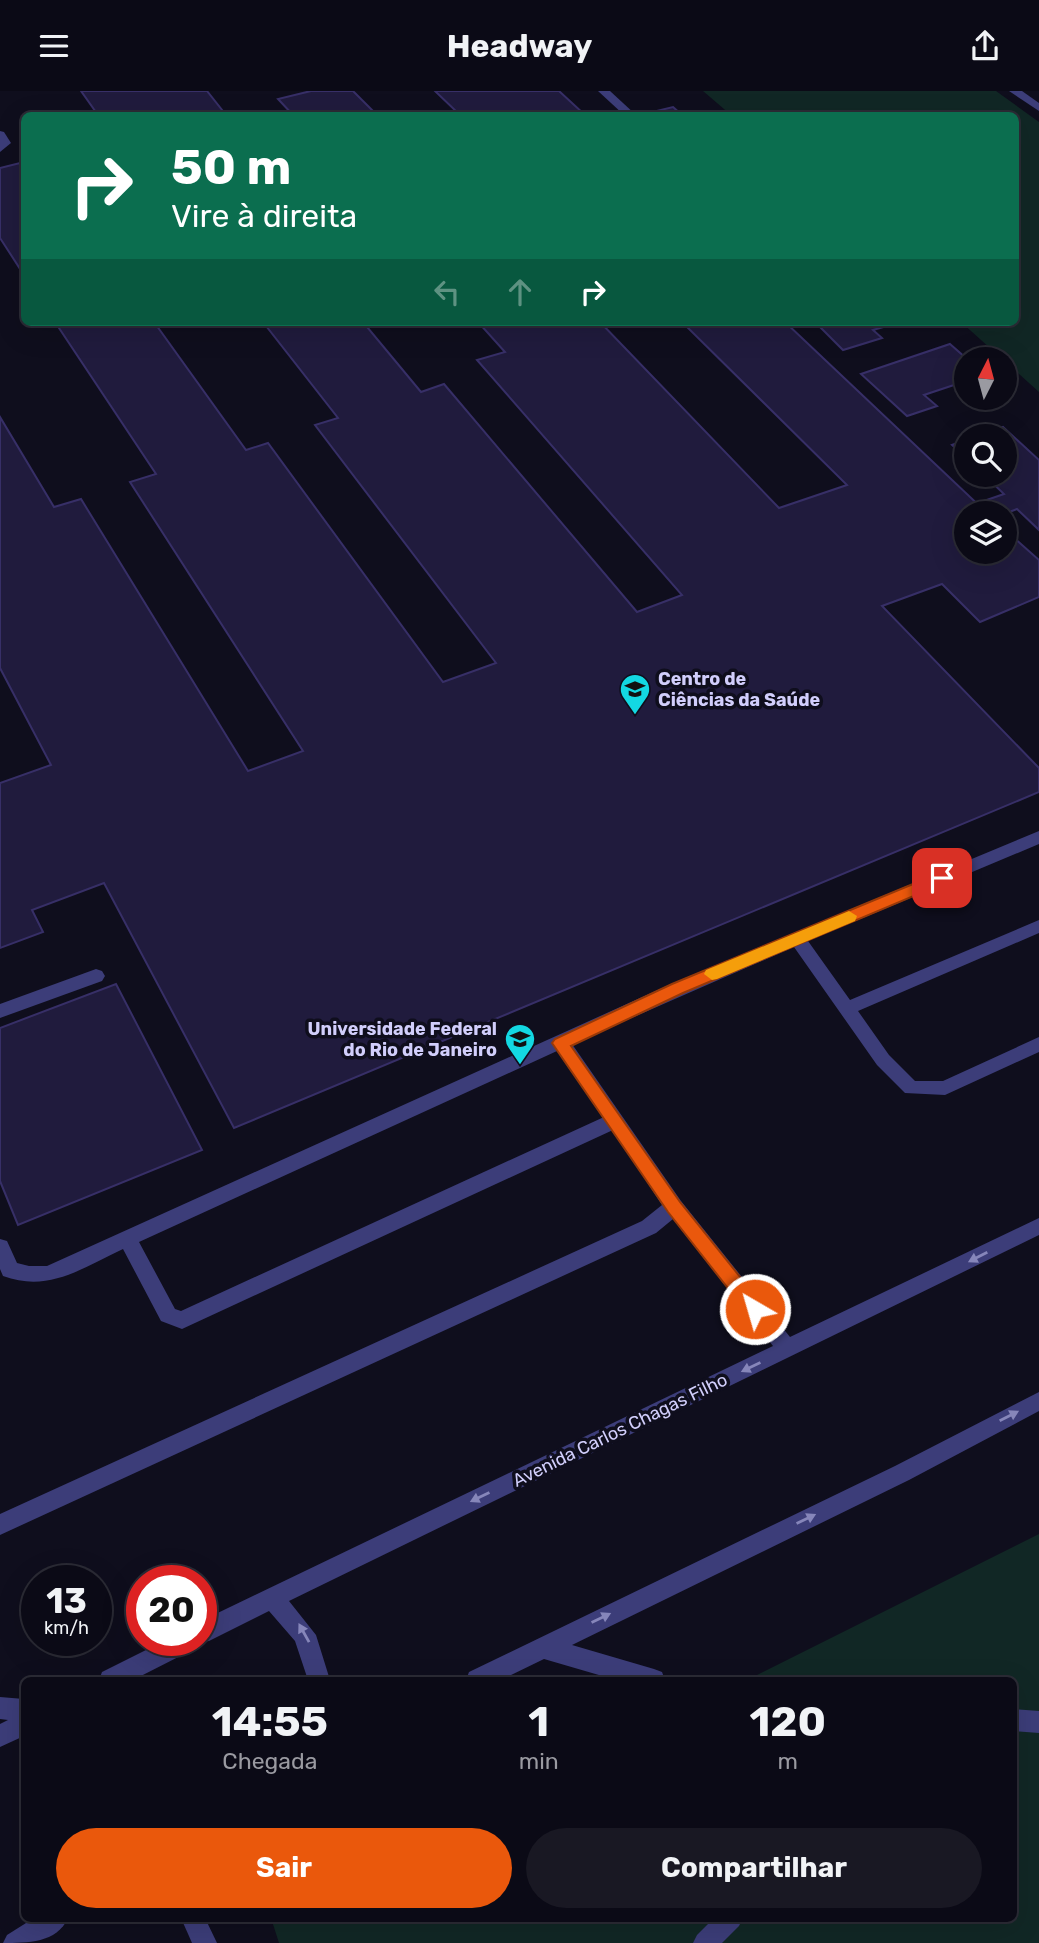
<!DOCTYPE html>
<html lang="pt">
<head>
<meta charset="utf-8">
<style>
  :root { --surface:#0b0a16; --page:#191823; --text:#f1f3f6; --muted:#9a9aa1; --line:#2b2b35; --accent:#ea580c }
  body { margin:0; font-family:Rubik,sans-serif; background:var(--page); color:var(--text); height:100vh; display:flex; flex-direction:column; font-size:26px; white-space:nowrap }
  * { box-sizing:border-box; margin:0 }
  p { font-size:23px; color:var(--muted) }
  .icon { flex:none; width:38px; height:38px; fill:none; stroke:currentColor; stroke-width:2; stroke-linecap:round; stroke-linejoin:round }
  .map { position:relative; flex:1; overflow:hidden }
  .drawer { position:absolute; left:21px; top:1586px; width:996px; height:245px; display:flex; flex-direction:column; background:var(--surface); border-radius:10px; box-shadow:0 7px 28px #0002,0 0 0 2px var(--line) }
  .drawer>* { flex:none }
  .banner { position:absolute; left:21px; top:21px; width:998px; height:214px; border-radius:10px; box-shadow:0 7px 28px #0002,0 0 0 2px var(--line); background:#0b6e4f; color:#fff; overflow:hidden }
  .needle { width:46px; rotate:6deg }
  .fabs { position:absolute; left:954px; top:256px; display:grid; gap:14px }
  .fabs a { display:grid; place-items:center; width:63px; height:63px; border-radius:50%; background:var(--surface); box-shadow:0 7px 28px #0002,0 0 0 2px var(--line); font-size:35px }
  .speed { position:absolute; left:21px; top:1474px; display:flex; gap:14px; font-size:35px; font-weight:700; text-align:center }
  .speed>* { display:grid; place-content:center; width:91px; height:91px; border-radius:50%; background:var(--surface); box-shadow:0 7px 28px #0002,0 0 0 2px var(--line); line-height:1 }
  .speed small { font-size:18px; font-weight:400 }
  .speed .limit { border:10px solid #d22; background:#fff; color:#111 }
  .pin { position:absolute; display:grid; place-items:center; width:60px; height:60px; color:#fff; margin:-30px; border-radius:14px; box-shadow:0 4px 10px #0006 }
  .me { position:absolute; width:77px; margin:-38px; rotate:322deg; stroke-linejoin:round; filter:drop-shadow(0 0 5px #0008) }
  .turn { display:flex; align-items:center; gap:24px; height:147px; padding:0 35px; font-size:32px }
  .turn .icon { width:91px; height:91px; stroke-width:2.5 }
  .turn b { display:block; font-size:49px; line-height:60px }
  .lanes { display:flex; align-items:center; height:66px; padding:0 35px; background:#0003; justify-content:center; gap:35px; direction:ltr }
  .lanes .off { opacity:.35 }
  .eta { display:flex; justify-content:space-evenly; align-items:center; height:119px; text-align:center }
  .eta b { font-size:42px; font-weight:700; line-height:49px }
  .button { display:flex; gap:14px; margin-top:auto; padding:14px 35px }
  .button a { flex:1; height:80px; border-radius:42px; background:var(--accent); color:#fff; font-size:28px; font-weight:700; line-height:80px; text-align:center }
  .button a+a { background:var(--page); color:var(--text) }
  header { display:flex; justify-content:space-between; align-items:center; height:91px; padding:0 35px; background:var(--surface); font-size:32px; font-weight:700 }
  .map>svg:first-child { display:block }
  .green { fill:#112725 }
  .building { fill:#201b3d; stroke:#372f67; stroke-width:2 }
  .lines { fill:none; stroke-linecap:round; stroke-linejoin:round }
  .minor { fill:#3c3d79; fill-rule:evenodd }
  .oneway { fill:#8686ba }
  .route { fill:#ea580c; stroke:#983908; stroke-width:2 }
  .slow { fill:#f59e0b }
  .labels { text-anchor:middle; stroke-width:7; stroke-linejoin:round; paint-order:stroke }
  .poi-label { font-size:18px; font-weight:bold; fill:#d1cefb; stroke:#0f0e1d; text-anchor:start }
  .street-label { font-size:18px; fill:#d1cefb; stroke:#0f0e1d }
</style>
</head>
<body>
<header><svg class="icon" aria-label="menu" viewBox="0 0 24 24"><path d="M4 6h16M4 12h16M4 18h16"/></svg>Headway<svg class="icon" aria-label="share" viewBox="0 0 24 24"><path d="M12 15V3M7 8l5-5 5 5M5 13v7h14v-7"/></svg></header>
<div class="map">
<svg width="1039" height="1852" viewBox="0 0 1039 1852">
  <rect width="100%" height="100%" fill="#0f0e1d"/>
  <!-- green -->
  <g class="green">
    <path d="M 703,0 L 996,0 L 1039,31 L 1039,301 L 961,231 L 1015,231 L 1015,24 L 731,24 Z"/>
    <path d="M 1039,1443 L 1039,1852 L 279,1852 L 271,1827 L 1013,1827 L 1013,1589 L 747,1589 Z"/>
  </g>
  <!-- building -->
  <g class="building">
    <path d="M 81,0 L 207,0 L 226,24 L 98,24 Z"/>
    <path d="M 311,0 L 353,0 L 377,24 L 293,24 L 278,8 Z"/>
    <path d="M 435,0 L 559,0 L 585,24 L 460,24 Z"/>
    <path d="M 673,16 L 682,24 L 640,24 Z"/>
    <path d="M 24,71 L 24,184 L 0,147 L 0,77 Z"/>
    <path d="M 55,231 L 154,231 L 246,359 L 268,352 L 443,591 L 496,572 L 315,334 L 338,327 L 263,231 L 363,231 L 421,301 L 444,293 L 637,521 L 682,504 L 477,269 L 505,261 L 478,231 L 600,231 L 779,417 L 847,394 L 682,231 L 785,231 L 987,422 L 966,422 L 966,460 L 1004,460 L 1004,438 L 1039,469 L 1039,506 L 980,531 L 942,493 L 882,515 L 1039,677 L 1039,701 L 234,1037 L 104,792 L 32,819 L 43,841 L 0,857 L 0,692 L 51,674 L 0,577 L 0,326 L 54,416 L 81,408 L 248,680 L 303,660 L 130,391 L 156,383 Z"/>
    <path d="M 815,231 L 901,231 L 873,239 L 882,247 L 843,259 Z"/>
    <path d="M 950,253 L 967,268 L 966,290 L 924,304 L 937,315 L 907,325 L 861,283 Z"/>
    <path d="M 1003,336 L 1039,369 L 1039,439 L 1017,418 L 1004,423 L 987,422 L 978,412 L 1004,403 L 983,383 L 1004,383 L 1004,345 L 978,345 Z"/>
    <path d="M 966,349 L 966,367 L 952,354 Z"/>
    <path d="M 116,893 L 202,1059 L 18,1134 L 0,1090 L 0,937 Z"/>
  </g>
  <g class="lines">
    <!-- minor -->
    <g class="minor">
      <path d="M 598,0 L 610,0 L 636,24 L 624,24 Z"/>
      <path d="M 1009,0 L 1022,0 L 1039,12 L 1039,20 Z"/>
      <path d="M 0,40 L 4,41 L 11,52 L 0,61 Z"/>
      <path d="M 1039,740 L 1039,753 L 808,850 L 850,909 L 1039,829 L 1039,842 L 858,920 L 889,964 L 915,990 L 943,990 L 1039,946 L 1039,961 L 945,1004 L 905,1002 L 877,974 L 794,856 L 572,953 L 681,1110 L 790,1246 L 1039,1127 L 1039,1144 L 289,1510 L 316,1544 L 330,1589 L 308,1589 L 295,1550 L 269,1520 L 209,1550 L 198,1552 L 196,1557 L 133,1589 L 99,1589 L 102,1581 L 166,1549 L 201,1549 L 201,1530 L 773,1255 L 673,1128 L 656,1142 L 0,1444 L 0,1423 L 642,1130 L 662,1114 L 613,1039 L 182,1238 L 161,1230 L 123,1158 C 82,1177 49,1202 3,1185 L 0,1178 L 0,1148 L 7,1150 L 17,1172 L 29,1175 L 47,1175 L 671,893 ZM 557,960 L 604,1026 L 181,1220 L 175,1218 L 139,1151 Z"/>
      <path d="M 96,878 L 102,880 L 105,885 L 102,890 L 0,927 L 0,913 Z"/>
      <path d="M 1039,1301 L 1039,1320 L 909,1389 L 572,1554 L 654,1578 L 662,1581 L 665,1589 L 616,1589 L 544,1568 L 501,1589 L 466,1589 L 469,1581 L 895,1375 Z"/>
      <path d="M 0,1606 L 24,1608 L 24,1645 L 0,1656 L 0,1633 L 8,1629 L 0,1628 Z"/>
      <path d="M 1013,1618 L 1039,1620 L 1039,1642 L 1013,1640 Z"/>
      <path d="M 34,1827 L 68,1827 C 57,1852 27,1852 3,1852 L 7,1844 Z"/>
      <path d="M 181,1827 L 205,1827 L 217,1852 L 192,1852 Z"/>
      <path d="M 714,1827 L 743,1827 L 739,1835 L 722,1852 L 693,1852 L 697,1844 Z"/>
    </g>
  </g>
  <!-- one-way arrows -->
  <defs><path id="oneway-solid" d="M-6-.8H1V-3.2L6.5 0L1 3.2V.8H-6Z" transform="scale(1.75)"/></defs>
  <g class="oneway">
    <use href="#oneway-solid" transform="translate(978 1166) rotate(153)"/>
    <use href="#oneway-solid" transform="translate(751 1276) rotate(154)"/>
    <use href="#oneway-solid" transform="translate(1009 1325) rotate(-27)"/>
    <use href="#oneway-solid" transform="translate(480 1406) rotate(154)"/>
    <use href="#oneway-solid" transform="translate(806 1428) rotate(-26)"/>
    <use href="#oneway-solid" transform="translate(601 1527) rotate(-26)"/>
    <use href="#oneway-solid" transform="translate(304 1542) rotate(-119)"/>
  </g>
  <!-- route -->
  <path class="route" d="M 942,781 L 950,787 L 947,791 L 683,902 L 571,955 L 680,1111 L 761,1212 L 764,1218 L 761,1224 L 749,1224 L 668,1121 L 552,952 L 555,948 L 672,893 Z"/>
  <!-- slow -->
  <path class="slow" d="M 849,820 L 857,825 L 855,830 L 717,888 L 712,889 L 704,883 L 706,879 Z"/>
  <!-- icons -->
  <defs>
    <g id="university-pin" transform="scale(1.575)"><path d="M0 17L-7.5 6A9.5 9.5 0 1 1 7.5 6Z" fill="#13d8e2" stroke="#0f0e1d"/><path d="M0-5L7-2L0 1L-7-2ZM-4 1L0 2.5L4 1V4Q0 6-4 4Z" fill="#111"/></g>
  </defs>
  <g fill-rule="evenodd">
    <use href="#university-pin" x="635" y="598"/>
    <use href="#university-pin" x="520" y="948"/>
  </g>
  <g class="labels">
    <!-- poi labels -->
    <g class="poi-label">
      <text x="658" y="594">Centro de<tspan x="658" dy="21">Ciências da Saúde</tspan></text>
      <text x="497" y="944" text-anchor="end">Universidade Federal<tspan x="497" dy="21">do Rio de Janeiro</tspan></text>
    </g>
    <!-- street labels -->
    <g class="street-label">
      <text transform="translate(620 1339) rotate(-26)" y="6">Avenida Carlos Chagas Filho</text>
    </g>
  </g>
</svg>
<div class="fabs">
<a><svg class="needle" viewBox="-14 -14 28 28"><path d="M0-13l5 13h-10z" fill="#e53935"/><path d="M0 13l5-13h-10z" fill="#9a9aa1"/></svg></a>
<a><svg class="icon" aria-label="search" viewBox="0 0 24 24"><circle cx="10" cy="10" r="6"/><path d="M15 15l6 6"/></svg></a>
<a><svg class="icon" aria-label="layers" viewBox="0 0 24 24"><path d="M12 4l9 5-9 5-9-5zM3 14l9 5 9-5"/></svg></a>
</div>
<div class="speed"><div>13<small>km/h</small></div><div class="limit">20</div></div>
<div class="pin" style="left:942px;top:787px;background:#d93025"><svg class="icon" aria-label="arrive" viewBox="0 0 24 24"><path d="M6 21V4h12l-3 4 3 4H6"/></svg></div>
<svg class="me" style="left:755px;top:1218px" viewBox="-20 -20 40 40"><circle r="17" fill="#ea580c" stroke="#fff" stroke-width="3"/><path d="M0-11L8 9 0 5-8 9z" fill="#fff"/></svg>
<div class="banner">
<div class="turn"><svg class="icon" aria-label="right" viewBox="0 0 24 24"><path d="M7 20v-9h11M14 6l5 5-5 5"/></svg><div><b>50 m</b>Vire à direita</div></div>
<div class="lanes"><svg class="icon off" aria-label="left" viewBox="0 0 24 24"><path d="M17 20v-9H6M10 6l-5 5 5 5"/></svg><svg class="icon off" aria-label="ahead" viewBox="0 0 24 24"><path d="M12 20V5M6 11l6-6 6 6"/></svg><svg class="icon" aria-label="right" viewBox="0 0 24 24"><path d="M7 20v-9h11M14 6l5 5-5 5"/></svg></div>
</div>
<section class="drawer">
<div class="eta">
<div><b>14:55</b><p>Chegada</p></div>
<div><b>1</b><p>min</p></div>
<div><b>120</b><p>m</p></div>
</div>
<div class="button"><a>Sair</a><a>Compartilhar</a></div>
</section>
</div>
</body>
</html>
